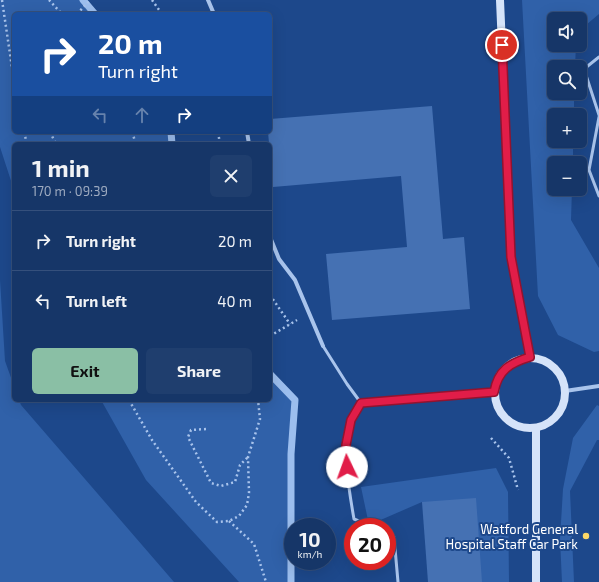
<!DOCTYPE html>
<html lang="en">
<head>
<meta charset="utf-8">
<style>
  :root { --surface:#163668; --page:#1f3e6e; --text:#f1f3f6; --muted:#9eabc0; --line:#35507c; --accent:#8abfa5 }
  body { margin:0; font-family:"Exo 2",sans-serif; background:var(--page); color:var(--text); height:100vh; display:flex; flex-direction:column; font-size:15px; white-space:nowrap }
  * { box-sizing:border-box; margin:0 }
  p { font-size:13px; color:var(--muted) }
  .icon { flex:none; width:22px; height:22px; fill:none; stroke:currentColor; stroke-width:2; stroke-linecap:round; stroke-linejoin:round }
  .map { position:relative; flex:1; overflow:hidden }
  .side { position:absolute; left:12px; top:142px; width:260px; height:260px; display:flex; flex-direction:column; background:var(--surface); border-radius:6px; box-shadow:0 4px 16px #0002,0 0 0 1px var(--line) }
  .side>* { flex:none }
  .guide { position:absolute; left:12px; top:12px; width:260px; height:122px; border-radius:6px; box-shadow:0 4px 16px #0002,0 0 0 1px var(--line); background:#1a4fa0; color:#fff; overflow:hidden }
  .controls { position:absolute; left:547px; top:12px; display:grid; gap:8px }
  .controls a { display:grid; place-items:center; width:40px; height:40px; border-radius:6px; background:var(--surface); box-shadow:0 4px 16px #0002,0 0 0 1px var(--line); font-size:20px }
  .speed { position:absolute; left:284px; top:518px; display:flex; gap:8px; font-size:20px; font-weight:700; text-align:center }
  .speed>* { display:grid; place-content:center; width:52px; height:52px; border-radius:50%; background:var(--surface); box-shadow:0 4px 16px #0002,0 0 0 1px var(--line); line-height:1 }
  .speed small { font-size:10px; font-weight:400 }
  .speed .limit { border:6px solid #d22; background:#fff; color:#111 }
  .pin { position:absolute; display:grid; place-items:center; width:34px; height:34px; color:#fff; margin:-17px; border:2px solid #fff; border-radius:50%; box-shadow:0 1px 4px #0007 }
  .me { position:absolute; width:44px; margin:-22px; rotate:357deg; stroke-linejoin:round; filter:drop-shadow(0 0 3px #0008) }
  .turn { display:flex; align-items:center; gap:14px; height:84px; padding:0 20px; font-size:18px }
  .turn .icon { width:52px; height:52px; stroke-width:2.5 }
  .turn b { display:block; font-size:28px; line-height:34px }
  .lanes { display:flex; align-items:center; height:38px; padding:0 20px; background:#0003; justify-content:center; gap:20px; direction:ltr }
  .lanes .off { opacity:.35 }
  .round { display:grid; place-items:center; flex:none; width:42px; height:42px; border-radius:6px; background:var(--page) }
  .summary { display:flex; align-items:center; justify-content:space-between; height:68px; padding:0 20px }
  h1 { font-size:24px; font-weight:700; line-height:30px }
  .cta { display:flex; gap:8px; margin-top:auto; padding:8px 20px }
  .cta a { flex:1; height:46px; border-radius:6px; background:var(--accent); color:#111; font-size:16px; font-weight:700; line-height:46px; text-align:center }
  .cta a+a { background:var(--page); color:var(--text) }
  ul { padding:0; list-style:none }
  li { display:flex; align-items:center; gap:12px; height:60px; padding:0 20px; border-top:1px solid var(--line) }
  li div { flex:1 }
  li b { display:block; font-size:15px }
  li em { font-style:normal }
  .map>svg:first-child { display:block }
  .green { fill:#3061a9 }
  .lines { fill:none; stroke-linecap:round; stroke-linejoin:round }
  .stream { stroke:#9cbeee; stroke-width:7 }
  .building { fill:#4571b3 }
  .path { stroke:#a9c4ec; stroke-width:2.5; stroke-dasharray:2 3; stroke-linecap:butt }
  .lane { stroke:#a9c4ec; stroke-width:3 }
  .street { stroke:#a9c4ec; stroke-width:4 }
  .secondary { stroke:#d5e3f9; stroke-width:8 }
  .route-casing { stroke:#92132f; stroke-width:10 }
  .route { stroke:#e11d48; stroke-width:7 }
  .poi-dot { fill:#fcd867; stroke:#1d488b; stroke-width:1.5 }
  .labels { text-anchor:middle; stroke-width:4; stroke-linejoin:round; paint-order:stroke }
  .poi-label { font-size:13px; fill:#fff; stroke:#1d488b; text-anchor:end }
</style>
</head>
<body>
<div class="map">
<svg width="599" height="582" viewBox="0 0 599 582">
  <rect width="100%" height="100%" fill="#1d488b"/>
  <!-- green -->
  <g class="green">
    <path d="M 0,0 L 83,0 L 95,14 L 14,14 L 14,132 L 171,132 L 172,144 L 14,144 L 14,190 L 0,147 Z"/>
    <path d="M 522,0 L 599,0 L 599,14 L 580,30 L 580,19 L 554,19 L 554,45 L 576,45 L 575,67 L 554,67 L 554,93 L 574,93 L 574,115 L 554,115 L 554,141 L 573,141 L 573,163 L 554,163 L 554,189 L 572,189 L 571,220 L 599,268 L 599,351 L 594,352 L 558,335 L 538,296 Z"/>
    <path d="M 0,280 L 5,361 L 14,386 L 14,400 L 19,400 L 21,405 L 174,582 L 0,582 Z"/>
    <path d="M 270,374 L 295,400 L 291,454 L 291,582 L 239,582 L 146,480 L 101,400 L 270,400 Z"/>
    <path d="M 597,405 L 599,406 L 599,440 L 597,440 L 570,491 L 574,582 L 562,582 L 560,539 L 563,489 L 573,438 Z"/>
    <path d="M 496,468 L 508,492 L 509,582 L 482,582 L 422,502 L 369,525 L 361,487 Z"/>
  </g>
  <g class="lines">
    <!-- stream -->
    <g class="stream">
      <path d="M 83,0 L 95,14"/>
      <path d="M 171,132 L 172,144"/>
      <path d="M 270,374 L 295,400 L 291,454 L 291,582"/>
    </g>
  </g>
  <!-- building -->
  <g class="building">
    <path d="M 432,106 L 443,239 L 464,237 L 470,309 L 332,320 L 326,254 L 407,247 L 401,176 L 273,187 L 268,132 L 270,132 L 270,119 Z"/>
    <path d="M 476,498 L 482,582 L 428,582 L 422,502 Z"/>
  </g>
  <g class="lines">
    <!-- path -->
    <g class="path">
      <path d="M 2,0 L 14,81"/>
      <path d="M 49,0 L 62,14"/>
      <path d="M 152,0 L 162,14"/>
      <path d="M 77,14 L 90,0"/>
      <path d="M 24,132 L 27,144"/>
      <path d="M 50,132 L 56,144"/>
      <path d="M 132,132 L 136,144"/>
      <path d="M 218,132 L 220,144"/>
      <path d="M 270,295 L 290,324"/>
      <path d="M 270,336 L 297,320"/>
      <path d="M 129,400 L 152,440 L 196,502 L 217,522 L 229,521 L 239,516 L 247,505 L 249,493 L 248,457 L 260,419 L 258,400"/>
      <path d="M 206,429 L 191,430 L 188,437 L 211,483 L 221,486 L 235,482 L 240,465 L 248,457"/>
      <path d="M 491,438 L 509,458 L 518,490"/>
      <path d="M 229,521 L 254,544 L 266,582"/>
    </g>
    <!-- lane -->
    <g class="lane">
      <path d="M 599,57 L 584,69 L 599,115"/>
      <path d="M 599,117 L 589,170 L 599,196"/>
      <path d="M 323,346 L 347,384 L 361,403 C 358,408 354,414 352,419 C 341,446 349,491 354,519 L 373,527"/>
      <path d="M 387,534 L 394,537 L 398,582"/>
    </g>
    <!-- street -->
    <g class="street">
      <path d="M 208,0 L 214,14"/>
      <path d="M 247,132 L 249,144"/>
      <path d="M 270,237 L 279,259 L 295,280 L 323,346"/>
      <path d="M 565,391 L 599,386"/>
      <path d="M 361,403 L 494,393"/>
    </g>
    <!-- secondary -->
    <g class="secondary">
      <path d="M 500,0 L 511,257 L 530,357"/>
      <circle cx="530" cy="393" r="35"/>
      <path d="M 536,428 L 536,582"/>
    </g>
  </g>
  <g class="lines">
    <!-- route casing -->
    <g class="route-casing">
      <path id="route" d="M 347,467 L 346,445 L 351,420 L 361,403 L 494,392 C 498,370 510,363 530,357 L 511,257 L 502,45"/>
    </g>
    <!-- route -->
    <use href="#route" class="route"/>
  </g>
  <!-- markers -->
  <circle class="poi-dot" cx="586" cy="536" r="4"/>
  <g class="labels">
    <!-- poi labels -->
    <g class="poi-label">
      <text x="578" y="534">Watford General<tspan x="578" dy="15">Hospital Staff Car Park</tspan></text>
    </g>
  </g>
</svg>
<div class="controls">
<a><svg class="icon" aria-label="sound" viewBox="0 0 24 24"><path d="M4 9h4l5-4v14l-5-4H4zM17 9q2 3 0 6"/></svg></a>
<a><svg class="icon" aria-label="search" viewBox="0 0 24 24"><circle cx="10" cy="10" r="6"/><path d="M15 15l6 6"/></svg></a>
<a>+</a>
<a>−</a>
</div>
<div class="speed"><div>10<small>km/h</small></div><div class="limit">20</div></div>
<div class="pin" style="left:502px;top:45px;background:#d93025"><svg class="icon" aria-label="arrive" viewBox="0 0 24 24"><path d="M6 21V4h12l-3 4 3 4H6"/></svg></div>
<svg class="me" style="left:347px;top:467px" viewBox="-20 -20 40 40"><circle r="19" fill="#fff"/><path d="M0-13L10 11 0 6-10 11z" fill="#e11d48"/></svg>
<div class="guide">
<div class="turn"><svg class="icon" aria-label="right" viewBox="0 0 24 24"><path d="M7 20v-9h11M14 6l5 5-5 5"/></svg><div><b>20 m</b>Turn right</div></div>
<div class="lanes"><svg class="icon off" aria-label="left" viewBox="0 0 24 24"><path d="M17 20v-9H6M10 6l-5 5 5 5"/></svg><svg class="icon off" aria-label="ahead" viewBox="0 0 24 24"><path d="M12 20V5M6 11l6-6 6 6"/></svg><svg class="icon" aria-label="right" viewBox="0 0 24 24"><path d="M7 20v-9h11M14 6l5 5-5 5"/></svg></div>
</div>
<section class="side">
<div class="summary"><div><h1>1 min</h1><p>170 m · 09:39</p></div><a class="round"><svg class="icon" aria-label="close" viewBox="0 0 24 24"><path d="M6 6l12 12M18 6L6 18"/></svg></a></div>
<ul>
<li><svg class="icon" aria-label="right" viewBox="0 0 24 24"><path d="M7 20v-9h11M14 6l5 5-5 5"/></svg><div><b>Turn right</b></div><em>20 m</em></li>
<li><svg class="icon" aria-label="left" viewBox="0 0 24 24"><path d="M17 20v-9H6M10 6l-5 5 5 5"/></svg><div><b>Turn left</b></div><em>40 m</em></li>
</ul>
<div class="cta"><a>Exit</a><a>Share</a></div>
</section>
</div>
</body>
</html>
